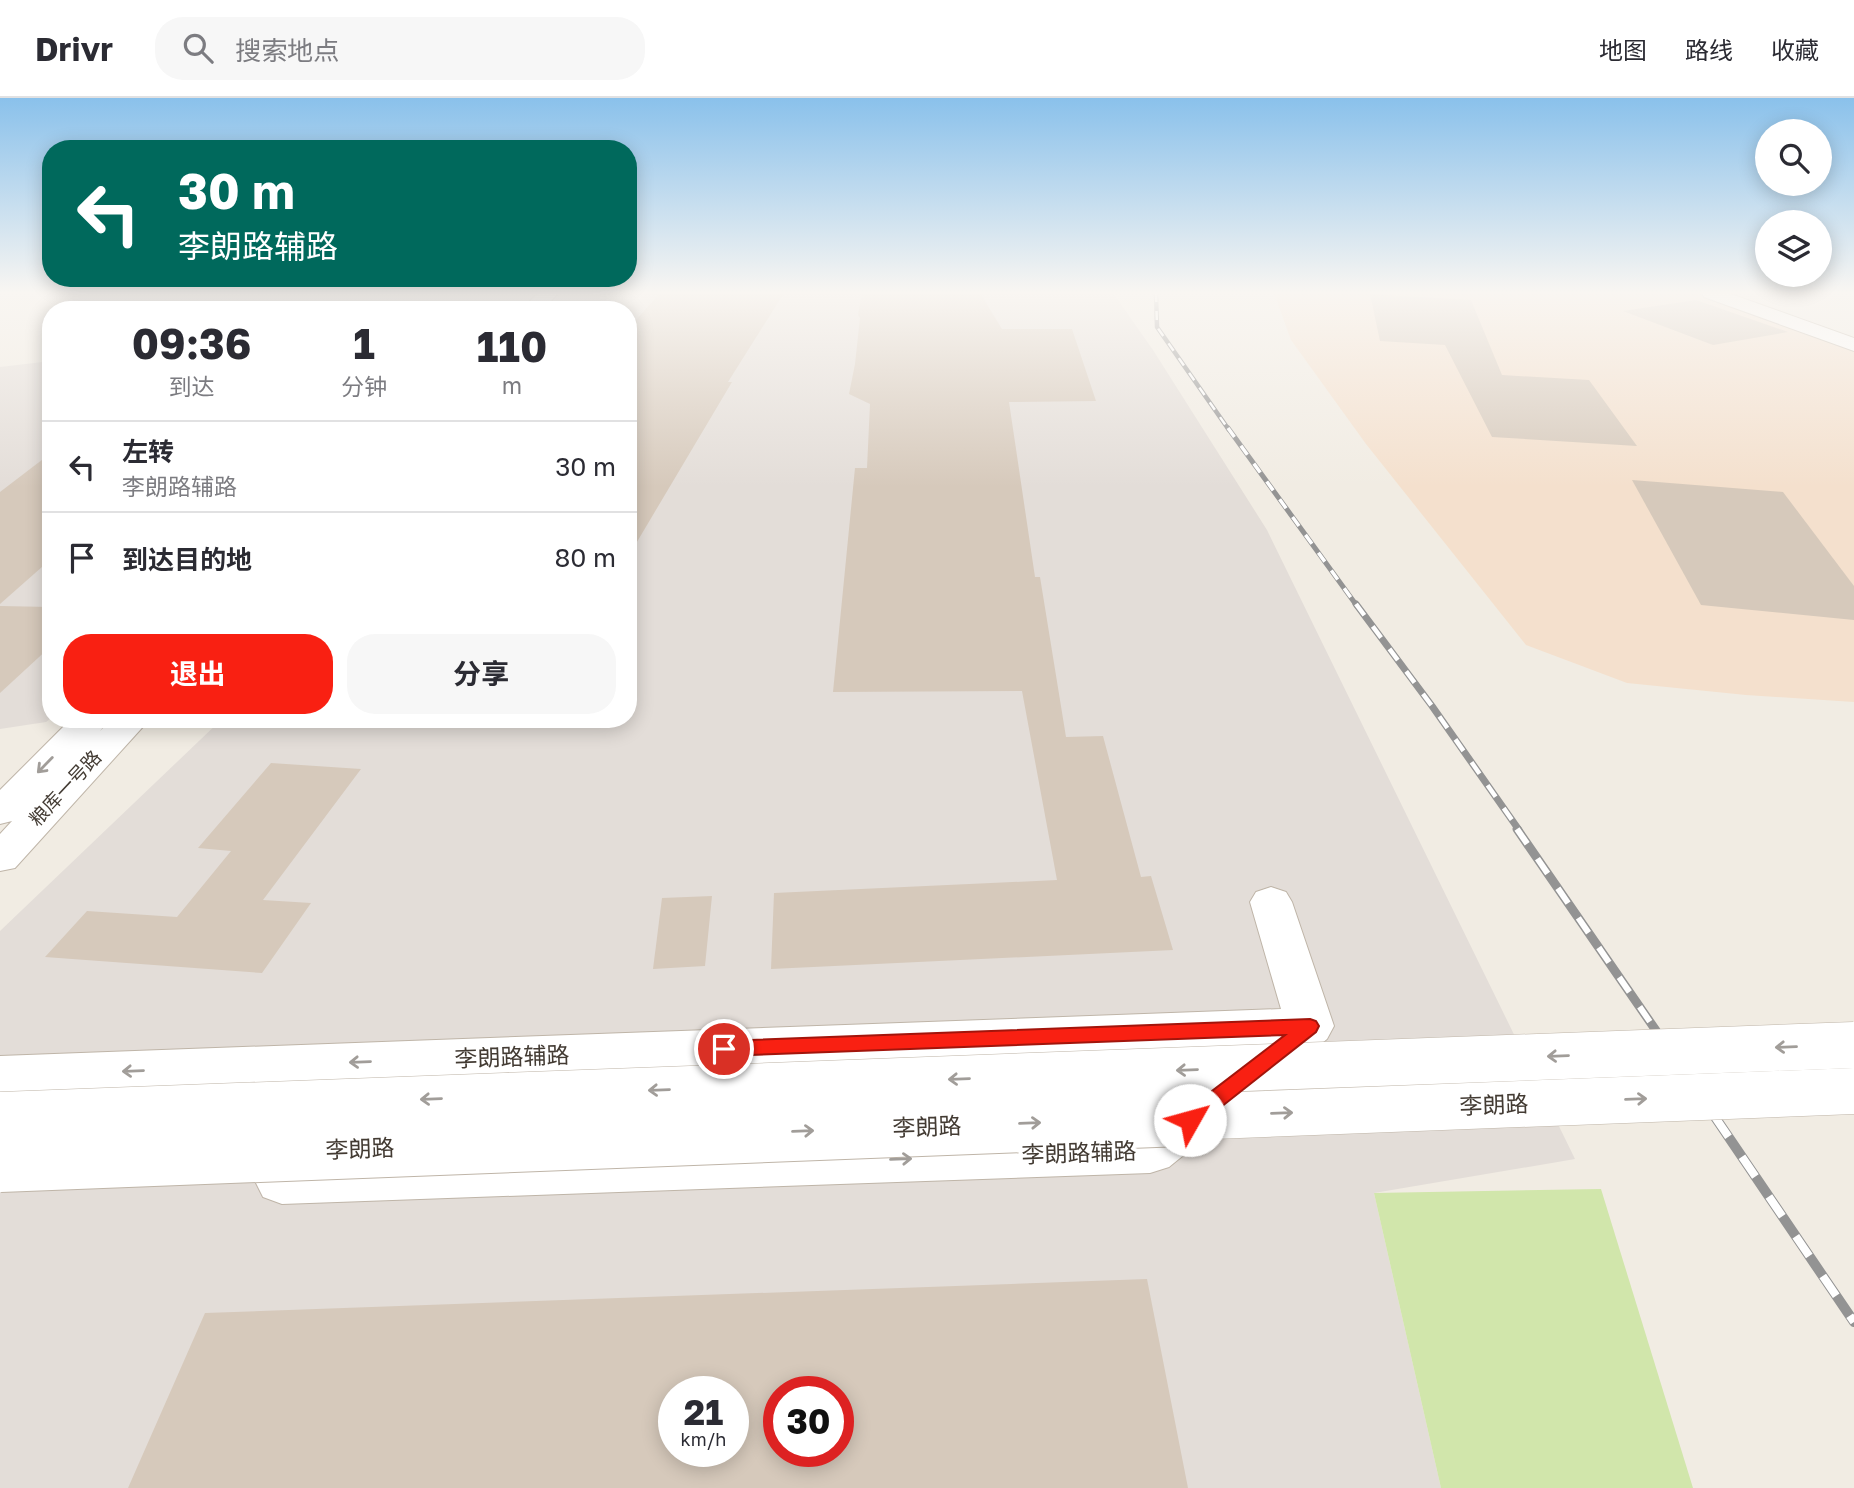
<!DOCTYPE html>
<html lang="zh">
<head>
<meta charset="utf-8">
<style>
  :root { --surface:#fff; --page:#f7f7f7; --text:#2b2b33; --muted:#7c7c81; --line:#e1e1e2; --accent:#f92012 }
  body { margin:0; font-family:"Golos Text","Noto Sans SC",sans-serif; background:var(--page); color:var(--text); height:100vh; display:flex; flex-direction:column; font-size:26px; white-space:nowrap }
  * { box-sizing:border-box; margin:0 }
  p { font-size:23px; color:var(--muted) }
  .icon { flex:none; width:38px; height:38px; fill:none; stroke:currentColor; stroke-width:2; stroke-linecap:round; stroke-linejoin:round }
  .map { position:relative; flex:1; overflow:hidden }
  .side { position:absolute; left:42px; top:203px; width:595px; height:427px; display:flex; flex-direction:column; background:var(--surface); border-radius:28px; box-shadow:0 4px 18px #0003 }
  .side>* { flex:none }
  .banner { position:absolute; left:42px; top:42px; width:595px; height:147px; border-radius:28px; box-shadow:0 4px 18px #0003; background:#00695c; color:#fff; overflow:hidden }
  .tools { position:absolute; left:1755px; top:21px; display:grid; gap:14px }
  .tools a { display:grid; place-items:center; width:77px; height:77px; border-radius:50%; background:var(--surface); box-shadow:0 4px 18px #0003; font-size:35px }
  .speed { position:absolute; left:658px; top:1278px; display:flex; gap:14px; font-size:35px; font-weight:700; text-align:center }
  .speed>* { display:grid; place-content:center; width:91px; height:91px; border-radius:50%; background:var(--surface); box-shadow:0 4px 18px #0003; line-height:1 }
  .speed small { font-size:18px; font-weight:400 }
  .speed .limit { border:10px solid #d22; background:#fff; color:#111 }
  .pin { position:absolute; display:grid; place-items:center; width:60px; height:60px; color:#fff; margin:-30px; border:4px solid #fff; border-radius:50%; box-shadow:0 2px 7px #0007 }
  .me { position:absolute; width:77px; margin:-38px; rotate:52deg; stroke-linejoin:round; filter:drop-shadow(0 0 5px #0008) }
  .turn { display:flex; align-items:center; gap:24px; height:147px; padding:0 21px; font-size:32px }
  .turn .icon { width:91px; height:91px; stroke-width:2.5 }
  .turn b { display:block; font-size:49px; line-height:60px }
  .eta { display:flex; justify-content:space-evenly; align-items:center; height:119px; text-align:center }
  .eta b { font-size:42px; font-weight:700; line-height:49px }
  .action { display:flex; gap:14px; margin-top:auto; padding:14px 21px }
  .action a { flex:1; height:80px; border-radius:28px; background:var(--accent); color:#fff; font-size:28px; font-weight:700; line-height:80px; text-align:center }
  .action a+a { background:var(--page); color:var(--text) }
  ul { padding:0; list-style:none }
  li { display:flex; align-items:center; gap:21px; height:91px; padding:0 21px; border-top:2px solid var(--line) }
  li div { flex:1 }
  li b { display:block; font-size:26px }
  li em { font-style:normal }
  header { display:flex; align-items:center; gap:42px; box-sizing:border-box; height:98px; padding:0 35px; background:var(--surface); border-bottom:2px solid var(--line) }
  header strong { font-size:33px }
  nav { display:flex; gap:38px; margin-inline-start:auto; font-size:24px }
  .search { width:490px; height:63px; background:var(--page); display:flex; align-items:center; gap:18px; box-sizing:border-box; padding:0 24px; border-radius:28px; color:var(--muted); font-size:26px }
  .map>svg:first-child { display:block }
  .commercial { fill:#f4e0cd }
  .industrial { fill:#e3ddd8; fill-rule:evenodd }
  .green { fill:#d1e6ab }
  .building { fill:#d6c9bb; fill-rule:evenodd }
  .lines { fill:none; stroke-linecap:round; stroke-linejoin:round }
  .minor-casing { stroke:#bfb5a8; stroke-width:2 }
  .minor { fill:#fff; fill-rule:evenodd }
  .rail-far4-casing { stroke:#939393; stroke-width:4.5 }
  .rail-far3-casing { stroke:#939393; stroke-width:5 }
  .rail-far2-casing { stroke:#939393; stroke-width:7 }
  .rail-far1-casing { stroke:#939393; stroke-width:9 }
  .rail-casing { stroke:#939393; stroke-width:10 }
  .rail-far4 { stroke:#fff; stroke-width:2.5; stroke-dasharray:9; stroke-linecap:butt }
  .rail-far3 { stroke:#fff; stroke-width:3.5; stroke-dasharray:11; stroke-linecap:butt }
  .rail-far2 { stroke:#fff; stroke-width:4.5; stroke-dasharray:14; stroke-linecap:butt }
  .rail-far1 { stroke:#fff; stroke-width:6; stroke-dasharray:18; stroke-linecap:butt }
  .rail { stroke:#fff; stroke-width:8; stroke-dasharray:24; stroke-linecap:butt }
  .minor-bridge-far1-casing { stroke:#bfb5a8; stroke-width:47; stroke-linecap:butt }
  .minor-bridge-casing { stroke:#bfb5a8; stroke-width:60; stroke-linecap:butt }
  .minor-bridge-far1 { stroke:#fff; stroke-width:46 }
  .minor-bridge { stroke:#fff; stroke-width:58 }
  .oneway { stroke:#a19d99 }
  .route { fill:#f92012; stroke:#a2150c; stroke-width:2 }
  .labels { text-anchor:middle; stroke-width:7; stroke-linejoin:round; paint-order:stroke }
  .street-label { font-size:19px; fill:#433b33; stroke:#fff }
  .near-street-label { font-size:23px; fill:#433b33; stroke:#fff }
</style>
</head>
<body>
<header>
<strong>Drivr</strong>
<div class="search"><svg class="icon" aria-label="search" viewBox="0 0 24 24"><circle cx="10" cy="10" r="6"/><path d="M15 15l6 6"/></svg>搜索地点</div>
<nav><a>地图</a><a>路线</a><a>收藏</a></nav>
</header>
<div class="map">
<svg width="1854" height="1390" viewBox="0 0 1854 1390">
  <rect width="100%" height="100%" fill="#f1ece3"/>
  <!-- commercial -->
  <path class="commercial" d="M 1274,195 L 1709,195 L 1854,246 L 1854,604 L 1746,597 L 1627,585 L 1526,547 L 1366,346 L 1291,242 Z"/>
  <!-- industrial -->
  <g class="industrial">
    <path d="M 627,195 L 1113,195 L 1153,252 L 1267,432 L 1575,1061 L 1374,1095 L 1441,1390 L 0,1390 L 0,833 L 222,621 L 628,621 L 628,212 L 611,212 ZM 674,1293 L 733,1293 L 733,1353 L 674,1353 ZM 779,1293 L 838,1293 L 838,1353 L 779,1353 Z"/>
    <path d="M 51,263 L 51,620 L 46,624 L 0,631 L 0,269 Z"/>
  </g>
  <!-- green -->
  <path class="green" d="M 1601,1091 L 1693,1390 L 1441,1390 L 1374,1095 Z"/>
  <!-- building -->
  <g class="building">
    <path d="M 660,195 L 784,195 L 728,284 L 732,284 L 628,459 L 628,231 Z"/>
    <path d="M 862,195 L 980,195 L 1002,231 L 1072,231 L 1096,303 L 1009,304 L 1035,479 L 1040,479 L 1066,639 L 1103,638 L 1141,779 L 1151,778 L 1173,852 L 771,871 L 774,795 L 1057,782 L 1022,593 L 833,594 L 855,370 L 867,370 L 870,306 L 849,296 L 855,266 L 860,220 L 858,217 Z"/>
    <path d="M 1370,196 L 1471,202 L 1502,277 L 1589,282 L 1637,348 L 1492,339 L 1445,247 L 1380,243 Z"/>
    <path d="M 1696,202 L 1788,234 L 1713,247 L 1623,213 Z"/>
    <path d="M 51,355 L 51,461 L 0,506 L 0,394 Z"/>
    <path d="M 1632,382 L 1783,394 L 1854,488 L 1854,522 L 1701,507 Z"/>
    <path d="M 0,508 L 51,509 L 51,548 L 0,595 Z"/>
    <path d="M 271,665 L 361,671 L 263,802 L 311,805 L 262,875 L 45,859 L 87,813 L 177,819 L 231,753 L 198,750 Z"/>
    <path d="M 712,798 L 705,868 L 653,871 L 662,800 Z"/>
    <path d="M 1147,1181 L 1188,1390 L 128,1390 L 205,1215 ZM 674,1293 L 733,1293 L 733,1353 L 674,1353 ZM 779,1293 L 838,1293 L 838,1353 L 779,1353 Z"/>
  </g>
  <g class="lines">
    <!-- minor casing -->
    <g class="minor-casing">
      <g id="minor">
        <path d="M 538,195 L 558,195 L 543,212 L 521,212 Z"/>
        <path d="M 1702,195 L 1728,195 L 1854,240 L 1854,253 L 1704,199 Z"/>
        <path d="M 71,621 L 110,621 L 100,633 L 112,621 L 150,621 L 15,770 L 0,773 L 0,736 L 12,723 L 0,726 L 0,692 Z"/>
        <path d="M 1271,789 L 1286,794 L 1292,804 L 1334,928 L 1327,941 L 1169,1069 L 1150,1075 L 282,1106 L 263,1099 L 255,1083 L 263,1067 L 282,1060 L 1140,1031 L 1249,949 L 0,998 L 0,958 L 1281,911 L 1250,804 L 1256,794 Z"/>
      </g>
    </g>
    <!-- minor -->
    <use href="#minor" class="minor"/>
    <!-- rail-far4 casing -->
    <g class="rail-far4-casing">
      <path id="rail-far4" d="M 1156,195 L 1157,229 L 1229,332"/>
    </g>
    <!-- rail-far3 casing -->
    <g class="rail-far3-casing">
      <path id="rail-far3" d="M 1228,330 L 1357,508"/>
    </g>
    <!-- rail-far2 casing -->
    <g class="rail-far2-casing">
      <path id="rail-far2" d="M 1356,506 L 1432,608 L 1519,732"/>
    </g>
    <!-- rail-far1 casing -->
    <g class="rail-far1-casing">
      <path id="rail-far1" d="M 1517,731 L 1717,1021"/>
    </g>
    <!-- rail casing -->
    <g class="rail-casing">
      <path id="rail" d="M 1715,1019 L 1854,1224"/>
    </g>
    <!-- rail-far4 -->
    <use href="#rail-far4" class="rail-far4"/>
    <!-- rail-far3 -->
    <use href="#rail-far3" class="rail-far3"/>
    <!-- rail-far2 -->
    <use href="#rail-far2" class="rail-far2"/>
    <!-- rail-far1 -->
    <use href="#rail-far1" class="rail-far1"/>
    <!-- rail -->
    <use href="#rail" class="rail"/>
    <!-- minor-bridge-far1 casing -->
    <g class="minor-bridge-far1-casing">
      <g id="minor-bridge-far1">
        <path d="M 0,1017 L 1854,947"/>
        <path d="M 1136,1021 L 1854,993"/>
      </g>
    </g>
    <!-- minor-bridge casing -->
    <g class="minor-bridge-casing">
      <path id="minor-bridge" d="M 0,1065 L 1181,1019"/>
    </g>
    <!-- minor-bridge-far1 -->
    <use href="#minor-bridge-far1" class="minor-bridge-far1"/>
    <!-- minor-bridge -->
    <use href="#minor-bridge" class="minor-bridge"/>
  </g>
  <!-- one-way arrows -->
  <defs><path id="oneway-shaft" d="M-6 0H5M1.5-3L5.5 0L1.5 3" fill="none" stroke-width="1.6" stroke-linecap="round" stroke-linejoin="round" transform="scale(1.75)"/></defs>
  <g class="oneway">
    <use href="#oneway-shaft" transform="translate(45 667) rotate(134)"/>
    <use href="#oneway-shaft" transform="translate(1786 949) rotate(178)"/>
    <use href="#oneway-shaft" transform="translate(1558 958) rotate(178)"/>
    <use href="#oneway-shaft" transform="translate(360 964) rotate(178)"/>
    <use href="#oneway-shaft" transform="translate(1187 972) rotate(178)"/>
    <use href="#oneway-shaft" transform="translate(133 973) rotate(178)"/>
    <use href="#oneway-shaft" transform="translate(959 981) rotate(178)"/>
    <use href="#oneway-shaft" transform="translate(659 992) rotate(178)"/>
    <use href="#oneway-shaft" transform="translate(431 1001) rotate(178)"/>
    <use href="#oneway-shaft" transform="translate(1636 1001) rotate(-2)"/>
    <use href="#oneway-shaft" transform="translate(1282 1015) rotate(-2)"/>
    <use href="#oneway-shaft" transform="translate(1030 1025) rotate(-2)"/>
    <use href="#oneway-shaft" transform="translate(803 1033) rotate(-2)"/>
    <use href="#oneway-shaft" transform="translate(901 1061) rotate(-2)"/>
  </g>
  <!-- sky -->
  <linearGradient id="sky" x2="0" y2="1"><stop stop-color="#8ac1eb"/><stop offset="0.5" stop-color="#f9f6f2"/><stop offset="1" stop-color="#f9f6f2" stop-opacity="0"/></linearGradient>
  <rect width="1854" height="389" fill="url(#sky)"/>
  <!-- route -->
  <path class="route" d="M 1310,921 L 1316,923 L 1319,928 L 1316,934 L 1197,1028 L 1190,1031 L 1182,1028 L 1179,1022 L 1182,1016 L 1285,937 L 724,958 L 717,956 L 714,951 L 717,945 L 724,943 Z"/>
  <g class="labels">
    <!-- street labels -->
    <g class="street-label">
      <text transform="translate(65 690) rotate(-47)" y="7">粮库一号路</text>
    </g>
    <!-- near-street labels -->
    <g class="near-street-label">
      <text transform="translate(512 959) rotate(-2)" y="8">李朗路辅路</text>
      <text transform="translate(1494 1007) rotate(-2)" y="8">李朗路</text>
      <text transform="translate(927 1029) rotate(-2)" y="8">李朗路</text>
      <text transform="translate(360 1051) rotate(-2)" y="8">李朗路</text>
      <text transform="translate(1079 1055) rotate(-2)" y="8">李朗路辅路</text>
    </g>
  </g>
</svg>
<div class="tools">
<a><svg class="icon" aria-label="search" viewBox="0 0 24 24"><circle cx="10" cy="10" r="6"/><path d="M15 15l6 6"/></svg></a>
<a><svg class="icon" aria-label="layers" viewBox="0 0 24 24"><path d="M12 4l9 5-9 5-9-5zM3 14l9 5 9-5"/></svg></a>
</div>
<div class="speed"><div>21<small>km/h</small></div><div class="limit">30</div></div>
<div class="pin" style="left:724px;top:951px;background:#d93025"><svg class="icon" aria-label="arrive" viewBox="0 0 24 24"><path d="M6 21V4h12l-3 4 3 4H6"/></svg></div>
<svg class="me" style="left:1190px;top:1022px" viewBox="-20 -20 40 40"><circle r="19" fill="#fff"/><path d="M0-13L10 11 0 6-10 11z" fill="#f92012"/></svg>
<div class="banner">
<div class="turn"><svg class="icon" aria-label="left" viewBox="0 0 24 24"><path d="M17 20v-9H6M10 6l-5 5 5 5"/></svg><div><b>30 m</b>李朗路辅路</div></div>
</div>
<section class="side">
<div class="eta">
<div><b>09:36</b><p>到达</p></div>
<div><b>1</b><p>分钟</p></div>
<div><b>110</b><p>m</p></div>
</div>
<ul>
<li><svg class="icon" aria-label="left" viewBox="0 0 24 24"><path d="M17 20v-9H6M10 6l-5 5 5 5"/></svg><div><b>左转</b><p>李朗路辅路</p></div><em>30 m</em></li>
<li><svg class="icon" aria-label="arrive" viewBox="0 0 24 24"><path d="M6 21V4h12l-3 4 3 4H6"/></svg><div><b>到达目的地</b></div><em>80 m</em></li>
</ul>
<div class="action"><a>退出</a><a>分享</a></div>
</section>
</div>
</body>
</html>
